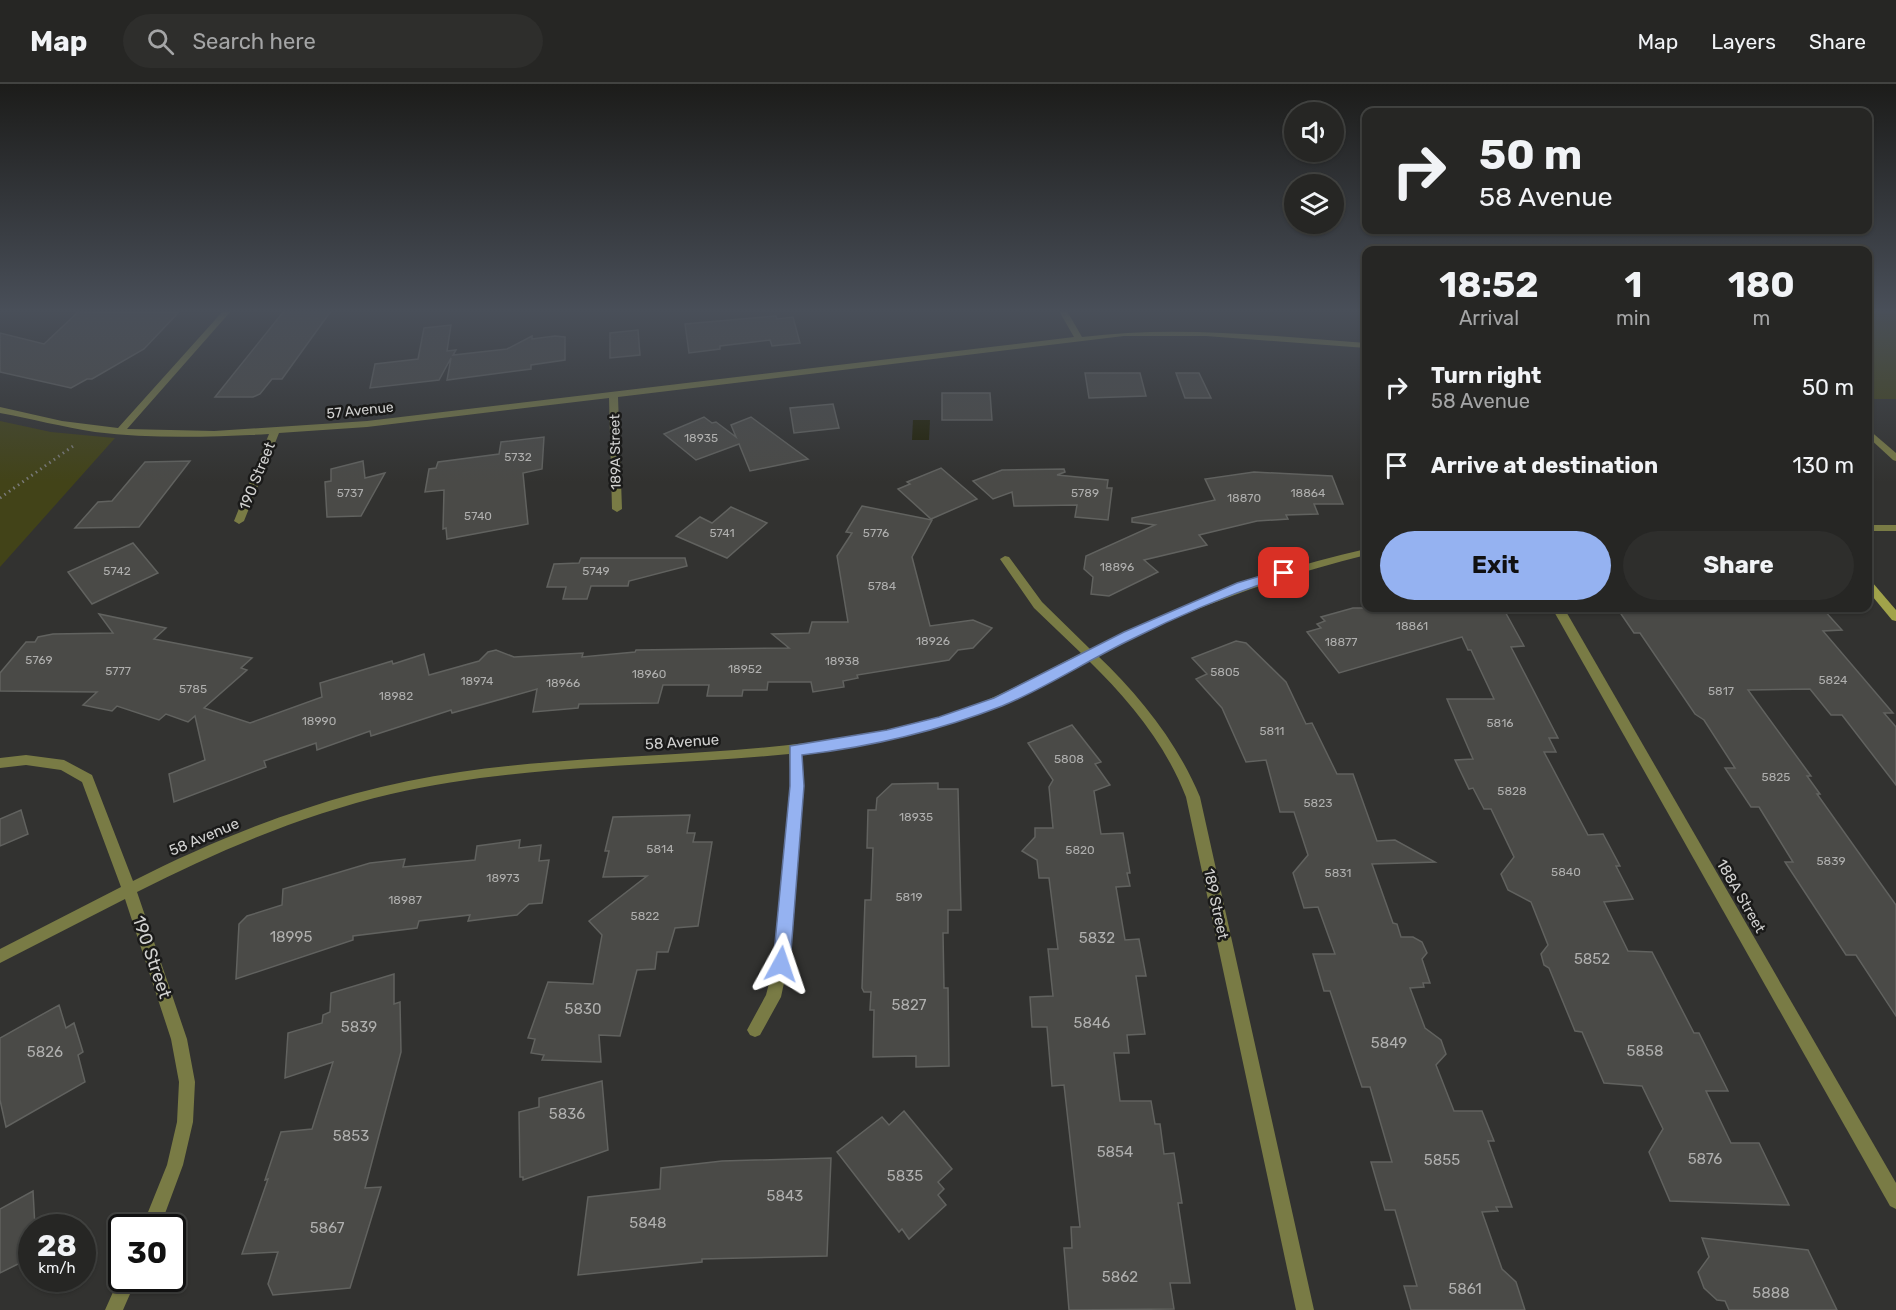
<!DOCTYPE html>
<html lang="en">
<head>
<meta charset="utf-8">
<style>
  :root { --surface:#262624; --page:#2e2e2c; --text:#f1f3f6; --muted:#a4a5a6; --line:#424341; --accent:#95b2f1 }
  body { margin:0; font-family:Rubik,sans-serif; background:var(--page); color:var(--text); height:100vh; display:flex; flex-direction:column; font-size:22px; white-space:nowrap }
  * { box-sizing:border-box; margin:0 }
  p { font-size:20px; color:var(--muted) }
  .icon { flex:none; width:33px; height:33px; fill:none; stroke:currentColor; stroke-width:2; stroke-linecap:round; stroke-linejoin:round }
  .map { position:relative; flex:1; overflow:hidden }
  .panel { position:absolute; left:1362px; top:162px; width:510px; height:366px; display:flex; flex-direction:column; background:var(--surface); border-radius:12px; box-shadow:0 2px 4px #0004,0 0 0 2px var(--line) }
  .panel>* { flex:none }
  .guide { position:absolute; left:1362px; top:24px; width:510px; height:126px; border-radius:12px; box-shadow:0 2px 4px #0004,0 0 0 2px var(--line); background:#262624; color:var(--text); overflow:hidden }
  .buttons { position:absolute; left:1284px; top:18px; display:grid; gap:12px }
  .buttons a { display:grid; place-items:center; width:60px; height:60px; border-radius:50%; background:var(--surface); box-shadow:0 2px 4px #0004,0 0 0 2px var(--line); font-size:30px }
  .speed { position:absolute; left:18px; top:1130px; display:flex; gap:12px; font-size:30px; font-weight:700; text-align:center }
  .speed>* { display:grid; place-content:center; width:78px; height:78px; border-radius:50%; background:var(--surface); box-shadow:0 2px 4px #0004,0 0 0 2px var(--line); line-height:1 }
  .speed small { font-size:15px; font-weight:400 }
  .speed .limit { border:3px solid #111; border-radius:9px; background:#fff; color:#111 }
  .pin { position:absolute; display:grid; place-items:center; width:51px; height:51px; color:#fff; margin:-26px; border-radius:12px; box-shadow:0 3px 9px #0006 }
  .me { position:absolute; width:66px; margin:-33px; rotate:5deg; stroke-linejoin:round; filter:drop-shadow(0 0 4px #0008) }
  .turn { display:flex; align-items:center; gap:21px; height:126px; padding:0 18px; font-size:27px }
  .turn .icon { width:78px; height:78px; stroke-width:2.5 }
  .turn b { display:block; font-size:42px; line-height:51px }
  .eta { display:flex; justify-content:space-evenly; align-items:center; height:102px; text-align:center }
  .eta b { font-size:36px; font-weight:700; line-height:42px }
  .action { display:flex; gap:12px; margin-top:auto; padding:12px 18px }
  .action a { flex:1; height:69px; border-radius:36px; background:var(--accent); color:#111; font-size:24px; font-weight:700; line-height:69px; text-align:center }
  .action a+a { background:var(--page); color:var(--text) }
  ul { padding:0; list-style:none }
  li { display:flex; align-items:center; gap:18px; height:78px; padding:0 18px }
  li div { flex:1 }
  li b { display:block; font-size:22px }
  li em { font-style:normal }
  header { display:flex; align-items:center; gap:36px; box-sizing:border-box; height:84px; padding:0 30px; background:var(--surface); border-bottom:2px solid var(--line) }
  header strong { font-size:28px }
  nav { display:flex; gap:33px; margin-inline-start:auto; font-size:21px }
  .search { width:420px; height:54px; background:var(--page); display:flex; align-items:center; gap:15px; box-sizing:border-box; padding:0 21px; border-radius:33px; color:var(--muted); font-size:22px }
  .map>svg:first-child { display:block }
  .green { fill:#424318 }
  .water { fill:#212107 }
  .building { fill:#4a4a47; stroke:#61625f; stroke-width:1.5 }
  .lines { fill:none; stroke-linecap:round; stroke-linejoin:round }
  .path { stroke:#7a7a79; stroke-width:3; stroke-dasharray:1.5 4; stroke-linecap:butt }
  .lane { fill:#797b45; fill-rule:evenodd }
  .street { fill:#797b45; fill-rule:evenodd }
  .secondary { fill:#a1a34a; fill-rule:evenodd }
  .route { fill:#95b2f1; stroke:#61749d; stroke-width:1.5 }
  .labels { text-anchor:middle; stroke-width:5; stroke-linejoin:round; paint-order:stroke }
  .number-label { font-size:12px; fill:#afafae }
  .far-street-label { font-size:14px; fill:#d1d1d0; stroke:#1a1a19 }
  .street-label { font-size:15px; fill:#d1d1d0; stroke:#1a1a19 }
  .near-number-label { font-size:15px; fill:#afafae }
  .near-street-label { font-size:18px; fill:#d1d1d0; stroke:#1a1a19 }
</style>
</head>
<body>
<header>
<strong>Map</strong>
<div class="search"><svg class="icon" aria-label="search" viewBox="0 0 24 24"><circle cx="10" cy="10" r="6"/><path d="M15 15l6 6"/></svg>Search here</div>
<nav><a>Map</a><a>Layers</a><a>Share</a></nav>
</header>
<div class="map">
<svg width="1896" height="1226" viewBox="0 0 1896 1226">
  <rect width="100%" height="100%" fill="#323230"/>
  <!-- green -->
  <g class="green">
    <rect x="1868" y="227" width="28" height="88"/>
    <path d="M 0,337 L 51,348 L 115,354 L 0,483 Z"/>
  </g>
  <!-- water -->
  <path class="water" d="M 913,336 L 930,336 L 929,356 L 912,356 Z"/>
  <!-- building -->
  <g class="building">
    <path d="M 284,227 L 331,227 L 282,295 L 272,295 L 260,310 L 253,313 L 215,313 Z"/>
    <path d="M 179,228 L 144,265 L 92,295 L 87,295 L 71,304 L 0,288 L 0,249 L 44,260 L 77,229 Z"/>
    <path d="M 776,232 L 777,235 L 793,233 L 800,259 L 772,262 L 770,256 L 720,262 L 720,265 L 689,269 L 685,240 Z"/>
    <path d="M 451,241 L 447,267 L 456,266 L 453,271 L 507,265 L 532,252 L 532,255 L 555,252 L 565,253 L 565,276 L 531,281 L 531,285 L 447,296 L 451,274 L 439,296 L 370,304 L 375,280 L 418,275 L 424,244 Z"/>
    <path d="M 638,246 L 640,271 L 610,274 L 610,249 Z"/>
    <path d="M 1085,289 L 1140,289 L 1146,312 L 1089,314 Z"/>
    <path d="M 1176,289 L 1199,289 L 1211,314 L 1185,314 Z"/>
    <path d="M 942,309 L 990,309 L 992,336 L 942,336 Z"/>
    <path d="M 833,320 L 839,344 L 794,349 L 790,324 Z"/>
    <path d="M 704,333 L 712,339 L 716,338 L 736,353 L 731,341 L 751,333 L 808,375 L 750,387 L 739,360 L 696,376 L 664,350 Z"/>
    <path d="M 544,353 L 542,385 L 523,389 L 528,440 L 447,455 L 446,444 L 443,445 L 444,406 L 425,408 L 429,385 L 436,384 L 438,378 L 499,370 L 501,358 Z"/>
    <path d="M 190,377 L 139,443 L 75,444 L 98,418 L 112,417 L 145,378 Z"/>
    <path d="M 363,377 L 365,394 L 385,389 L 361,432 L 327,433 L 325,398 L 331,397 L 331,385 Z"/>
    <path d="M 941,384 L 977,415 L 931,435 L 898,405 L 910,400 L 907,398 Z"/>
    <path d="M 1064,385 L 1065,388 L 1057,391 L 1108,396 L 1107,404 L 1112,404 L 1108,436 L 1075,433 L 1077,421 L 1014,422 L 1012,408 L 993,415 L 973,397 L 1002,386 Z"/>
    <path d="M 1254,388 L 1332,392 L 1343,420 L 1314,420 L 1318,430 L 1286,431 L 1288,435 L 1257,437 L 1199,451 L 1207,461 L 1144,476 L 1158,488 L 1109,512 L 1091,510 L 1093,493 L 1084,485 L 1086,472 L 1155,441 L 1132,438 L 1132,434 L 1215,416 L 1205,395 Z"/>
    <path d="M 862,422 L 932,436 L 912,473 L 930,542 L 973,536 L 992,544 L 973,564 L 958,566 L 949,576 L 857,591 L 858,594 L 843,597 L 844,603 L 813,608 L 811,598 L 768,598 L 767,606 L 743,606 L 742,612 L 707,612 L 709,601 L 663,601 L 658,619 L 579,620 L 578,624 L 533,628 L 537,605 L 452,629 L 451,626 L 371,652 L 370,647 L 317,666 L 316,659 L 264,677 L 266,683 L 174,718 L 169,690 L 205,676 L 195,632 L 188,638 L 166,630 L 159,636 L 117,622 L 112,627 L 83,621 L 97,608 L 0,607 L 0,589 L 26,558 L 35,558 L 38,553 L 53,550 L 113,549 L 99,530 L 166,544 L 154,555 L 252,574 L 241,584 L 247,586 L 204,624 L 250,639 L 322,613 L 320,599 L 392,577 L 393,580 L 424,570 L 429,591 L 479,577 L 488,568 L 496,566 L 514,573 L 583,569 L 582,573 L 635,568 L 636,566 L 789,564 L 772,550 L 809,549 L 812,538 L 848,538 L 837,472 L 852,449 L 846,448 Z"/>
    <path d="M 731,423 L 767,439 L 727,474 L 676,452 L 700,433 L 712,439 Z"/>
    <path d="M 133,459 L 158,489 L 92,520 L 68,488 Z"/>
    <path d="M 581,474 L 685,474 L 687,482 L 629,497 L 628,502 L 591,502 L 587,515 L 563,515 L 566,503 L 547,503 L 554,480 L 579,479 Z"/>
    <path d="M 1353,524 L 1503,524 L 1524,562 L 1511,563 L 1558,654 L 1549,654 L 1556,668 L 1544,668 L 1588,751 L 1603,750 L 1620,782 L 1616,782 L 1633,815 L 1604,818 L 1628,867 L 1652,868 L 1694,949 L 1699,949 L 1728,1007 L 1706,1007 L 1731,1059 L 1759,1059 L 1789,1121 L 1670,1117 L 1649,1068 L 1663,1045 L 1642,1002 L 1604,999 L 1582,948 L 1575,947 L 1549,884 L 1544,881 L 1541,870 L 1548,861 L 1531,818 L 1508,806 L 1501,790 L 1514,773 L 1491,725 L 1484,725 L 1473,704 L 1469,705 L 1455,676 L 1473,675 L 1447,615 L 1494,615 L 1471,566 L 1468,566 L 1462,553 L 1339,589 L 1307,548 L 1321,544 L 1317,540 L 1325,537 L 1321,533 Z"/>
    <path d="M 1617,524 L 1822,524 L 1842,546 L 1823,547 L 1893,629 L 1884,629 L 1896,643 L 1896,701 L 1842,631 L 1831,631 L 1810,605 L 1748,606 L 1811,692 L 1807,692 L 1820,710 L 1817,710 L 1896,821 L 1896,932 L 1856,871 L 1846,871 L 1785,778 L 1793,778 L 1759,723 L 1751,723 L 1725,684 L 1735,684 L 1704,636 L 1695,630 L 1640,549 L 1634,549 Z"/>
    <path d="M 1236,557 L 1246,559 L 1286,598 L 1306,640 L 1312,639 L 1337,690 L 1353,690 L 1377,757 L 1395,756 L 1435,778 L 1372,780 L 1393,839 L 1397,840 L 1401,853 L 1413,853 L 1422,858 L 1427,869 L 1422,875 L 1430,899 L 1423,899 L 1424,903 L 1410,904 L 1425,944 L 1441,956 L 1446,970 L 1436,981 L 1454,1027 L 1482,1027 L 1494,1057 L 1488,1057 L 1512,1123 L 1496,1123 L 1498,1127 L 1482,1128 L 1502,1185 L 1516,1198 L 1525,1226 L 1411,1226 L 1404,1202 L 1417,1202 L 1395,1126 L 1385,1126 L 1371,1078 L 1392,1078 L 1370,1003 L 1362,1003 L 1330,907 L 1324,907 L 1313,870 L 1335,870 L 1318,823 L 1304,824 L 1293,789 L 1308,771 L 1294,728 L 1280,728 L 1266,676 L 1246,678 L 1222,624 L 1196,595 L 1207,590 L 1192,574 Z"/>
    <path d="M 1072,641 L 1101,678 L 1095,680 L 1110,701 L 1094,707 L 1101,750 L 1123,749 L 1130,789 L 1127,789 L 1130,802 L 1116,803 L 1125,856 L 1139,855 L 1146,892 L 1136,892 L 1145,950 L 1127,951 L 1129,969 L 1114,969 L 1120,1017 L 1151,1017 L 1155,1040 L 1160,1040 L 1164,1070 L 1174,1069 L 1182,1119 L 1178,1119 L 1190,1199 L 1170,1199 L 1174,1225 L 1069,1226 L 1064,1164 L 1072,1164 L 1071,1143 L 1080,1143 L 1064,1001 L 1052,1002 L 1047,943 L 1032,943 L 1030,913 L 1053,912 L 1048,865 L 1058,865 L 1049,794 L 1039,794 L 1037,776 L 1022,767 L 1035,753 L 1035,744 L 1053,744 L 1049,703 L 1053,696 L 1028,659 Z"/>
    <path d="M 938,699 L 938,705 L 958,705 L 961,826 L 948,826 L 948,849 L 943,849 L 944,904 L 948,904 L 949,982 L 916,983 L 916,972 L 873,973 L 874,926 L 870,926 L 871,908 L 864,908 L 862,904 L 865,816 L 871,816 L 873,764 L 867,764 L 868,726 L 876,726 L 877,714 L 892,700 Z"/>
    <path d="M 21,726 L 28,750 L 0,762 L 0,735 Z"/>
    <path d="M 690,731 L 687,749 L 695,749 L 693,758 L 712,758 L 698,842 L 675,844 L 668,868 L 657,868 L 655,885 L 637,886 L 620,952 L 599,951 L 601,978 L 542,976 L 544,971 L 531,969 L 535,955 L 528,954 L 548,898 L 593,900 L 602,851 L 589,837 L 647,792 L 603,793 L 609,767 L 605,767 L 613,733 Z"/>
    <path d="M 520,756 L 519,764 L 541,761 L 539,777 L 549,776 L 542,819 L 529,820 L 517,831 L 468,837 L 470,831 L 419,837 L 417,844 L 353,852 L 353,856 L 236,895 L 239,840 L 247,832 L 282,821 L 283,805 L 370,779 L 405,775 L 403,783 L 475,776 L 477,762 Z"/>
    <path d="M 394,890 L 394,920 L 400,918 L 401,968 L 365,1104 L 381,1103 L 350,1204 L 273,1211 L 268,1200 L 278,1168 L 242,1170 L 268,1095 L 265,1096 L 281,1048 L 312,1045 L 333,978 L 285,994 L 288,949 L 322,939 L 323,931 L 330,928 L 331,909 Z"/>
    <path d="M 59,921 L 66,944 L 74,939 L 83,968 L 78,971 L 85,998 L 6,1043 L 0,1016 L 0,954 Z"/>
    <path d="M 602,997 L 608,1066 L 523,1096 L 523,1093 L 520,1093 L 519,1028 L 539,1023 L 539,1014 Z"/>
    <path d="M 904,1027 L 952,1085 L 938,1098 L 944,1105 L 938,1111 L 946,1121 L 909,1155 L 902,1145 L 899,1148 L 837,1068 L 882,1033 L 889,1041 Z"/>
    <path d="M 831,1074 L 827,1172 L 702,1175 L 702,1178 L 578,1191 L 588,1113 L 660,1105 L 661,1084 L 722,1077 Z"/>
    <path d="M 33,1107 L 35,1143 L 32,1143 L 29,1153 L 30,1174 L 0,1189 L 0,1125 Z"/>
    <path d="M 1702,1154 L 1808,1166 L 1837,1226 L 1729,1226 L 1725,1217 L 1717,1216 L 1704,1204 L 1698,1188 L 1709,1173 Z"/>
  </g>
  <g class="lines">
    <!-- path -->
    <path class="path" d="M 0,414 L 76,360"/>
    <!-- lane -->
    <path class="lane" d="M 1868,345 L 1896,369 L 1896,377 L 1893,376 L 1868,353 Z"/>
    <!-- street -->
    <g class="street">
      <path d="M 223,227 L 231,227 L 127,345 L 214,347 L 367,337 L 1074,253 L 1059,227 L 1067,227 L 1082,253 C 1176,241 1271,252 1366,259 L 1366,264 L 1206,252 L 1124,252 L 618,313 L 622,425 L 617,428 L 612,425 L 609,314 L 367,343 L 279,349 L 244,437 L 239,440 L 234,437 L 269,350 C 212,353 152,355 95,348 C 63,343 32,335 0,329 L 0,323 L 62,337 L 118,344 Z"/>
      <rect x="1868" y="441" width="28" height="6"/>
      <path d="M 1366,465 L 1366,471 C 1273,494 1183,527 1097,571 C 1140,612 1177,658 1200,713 L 1314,1226 L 1296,1226 L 1186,713 C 1165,659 1129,616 1088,576 C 1049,596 1010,618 968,634 C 915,653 857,661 801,669 L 803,702 L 788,880 L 781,913 L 760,951 L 755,953 L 750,951 L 747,946 L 766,911 L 774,880 L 791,702 L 789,670 C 657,683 521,680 391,710 C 302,731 218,767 137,808 L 187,955 L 195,998 L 193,1038 L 183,1081 L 160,1143 L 142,1143 L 167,1081 L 177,1038 L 179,998 L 171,955 L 125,815 L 0,879 L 0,865 L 121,803 L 82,698 L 61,686 L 26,681 L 0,684 L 0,674 L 26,671 L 64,676 L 92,691 L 133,797 C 236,745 345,704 460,688 C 618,665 782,677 937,634 C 988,620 1034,593 1081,569 L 1034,524 L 1000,475 L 1005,472 L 1009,473 L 1042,518 L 1090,565 C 1178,520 1270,487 1366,465 Z"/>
      <path d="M 1552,524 L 1564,524 L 1896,1099 L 1896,1125 L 1890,1122 Z"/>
      <path d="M 122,1188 L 122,1194 L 137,1194 L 123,1226 L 105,1226 Z"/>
    </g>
    <!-- secondary -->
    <path class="secondary" d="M 1868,497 L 1872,498 L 1896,526 L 1896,537 L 1892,536 L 1868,507 Z"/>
  </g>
  <!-- sky -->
  <linearGradient id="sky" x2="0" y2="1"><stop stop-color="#1c1c1a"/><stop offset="0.57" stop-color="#494f59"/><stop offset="1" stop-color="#494f59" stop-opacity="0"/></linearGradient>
  <rect width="1896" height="398" fill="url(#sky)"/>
  <!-- route -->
  <path class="route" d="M 1284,485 L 1288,486 L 1288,491 C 1235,508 1182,530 1132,555 C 1088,576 1046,604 1002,622 C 938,647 870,663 802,671 L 804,702 L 790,880 L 787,885 L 781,887 L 775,885 L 773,880 L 790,702 L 790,662 L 887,646 L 939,633 L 994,614 L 1124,548 L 1237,499 Z"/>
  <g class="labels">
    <!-- number labels -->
    <g class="number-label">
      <text x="701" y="358">18935</text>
      <text x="518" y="377">5732</text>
      <text x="350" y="413">5737</text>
      <text x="1085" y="413">5789</text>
      <text x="1308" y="413">18864</text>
      <text x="1244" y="418">18870</text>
      <text x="478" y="436">5740</text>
      <text x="722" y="453">5741</text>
      <text x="876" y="453">5776</text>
      <text x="1117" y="487">18896</text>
      <text x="117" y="491">5742</text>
      <text x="596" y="491">5749</text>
      <text x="882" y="506">5784</text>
      <text x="1412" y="546">18861</text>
      <text x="933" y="561">18926</text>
      <text x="1341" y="562">18877</text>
      <text x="39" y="580">5769</text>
      <text x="842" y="581">18938</text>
      <text x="745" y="589">18952</text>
      <text x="118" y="591">5777</text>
      <text x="1225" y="592">5805</text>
      <text x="649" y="594">18960</text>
      <text x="1833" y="600">5824</text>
      <text x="477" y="601">18974</text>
      <text x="563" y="603">18966</text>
      <text x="193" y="609">5785</text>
      <text x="1721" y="611">5817</text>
      <text x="396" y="616">18982</text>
      <text x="319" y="641">18990</text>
      <text x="1500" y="643">5816</text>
      <text x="1272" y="651">5811</text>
      <text x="1069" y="679">5808</text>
      <text x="1776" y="697">5825</text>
      <text x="1512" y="711">5828</text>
      <text x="1318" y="723">5823</text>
      <text x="916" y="737">18935</text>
      <text x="660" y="769">5814</text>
      <text x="1080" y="770">5820</text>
      <text x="1831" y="781">5839</text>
      <text x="1566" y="792">5840</text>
      <text x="1338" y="793">5831</text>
      <text x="503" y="798">18973</text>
      <text x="909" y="817">5819</text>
      <text x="405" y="820">18987</text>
      <text x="645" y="836">5822</text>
    </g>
    <!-- far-street labels -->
    <g class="far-street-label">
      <text transform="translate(360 326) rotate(-6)" y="5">57 Avenue</text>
      <text transform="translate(615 368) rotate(-91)" y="5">189A Street</text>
    </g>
    <!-- street labels -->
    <g class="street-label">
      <text transform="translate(257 392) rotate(-68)" y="5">190 Street</text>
      <text transform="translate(682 658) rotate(-4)" y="5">58 Avenue</text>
      <text transform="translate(204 753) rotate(-23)" y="5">58 Avenue</text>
      <text transform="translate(1741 812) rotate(60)" y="5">188A Street</text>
      <text transform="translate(1216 820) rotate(78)" y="5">189 Street</text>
    </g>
    <!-- near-number labels -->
    <g class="near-number-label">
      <text x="291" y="858">18995</text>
      <text x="1097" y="859">5832</text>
      <text x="1592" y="880">5852</text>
      <text x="909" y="926">5827</text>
      <text x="583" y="930">5830</text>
      <text x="1092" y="944">5846</text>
      <text x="359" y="948">5839</text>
      <text x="1389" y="964">5849</text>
      <text x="1645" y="972">5858</text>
      <text x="45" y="973">5826</text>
      <text x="567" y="1035">5836</text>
      <text x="351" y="1057">5853</text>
      <text x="1115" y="1073">5854</text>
      <text x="1705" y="1080">5876</text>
      <text x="1442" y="1081">5855</text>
      <text x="905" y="1097">5835</text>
      <text x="785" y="1117">5843</text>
      <text x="648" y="1144">5848</text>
      <text x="327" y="1149">5867</text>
      <text x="1120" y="1198">5862</text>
      <text x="1465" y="1210">5861</text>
      <text x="1771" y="1214">5888</text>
    </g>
    <!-- near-street labels -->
    <g class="near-street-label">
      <text transform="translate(152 873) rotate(71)" y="6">190 Street</text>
    </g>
  </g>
</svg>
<div class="buttons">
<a><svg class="icon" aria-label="sound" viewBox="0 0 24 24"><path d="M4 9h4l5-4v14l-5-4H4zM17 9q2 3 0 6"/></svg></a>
<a><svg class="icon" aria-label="layers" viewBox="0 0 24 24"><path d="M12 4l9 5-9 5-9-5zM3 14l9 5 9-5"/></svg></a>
</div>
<div class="speed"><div>28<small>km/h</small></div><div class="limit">30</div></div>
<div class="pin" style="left:1284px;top:489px;background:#d93025"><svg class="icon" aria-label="arrive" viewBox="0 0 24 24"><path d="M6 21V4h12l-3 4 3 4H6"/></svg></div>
<svg class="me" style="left:781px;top:880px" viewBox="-20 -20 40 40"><path d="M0-17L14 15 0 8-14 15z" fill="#95b2f1" stroke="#fff" stroke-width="4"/></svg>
<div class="guide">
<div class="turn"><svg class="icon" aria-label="right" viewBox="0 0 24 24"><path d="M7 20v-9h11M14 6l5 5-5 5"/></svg><div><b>50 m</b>58 Avenue</div></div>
</div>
<section class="panel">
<div class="eta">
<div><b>18:52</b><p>Arrival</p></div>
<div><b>1</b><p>min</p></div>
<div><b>180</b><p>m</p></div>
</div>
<ul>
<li><svg class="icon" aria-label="right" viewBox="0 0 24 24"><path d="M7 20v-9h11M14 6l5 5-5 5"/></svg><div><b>Turn right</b><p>58 Avenue</p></div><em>50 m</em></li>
<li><svg class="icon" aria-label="arrive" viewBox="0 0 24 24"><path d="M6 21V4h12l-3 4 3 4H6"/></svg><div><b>Arrive at destination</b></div><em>130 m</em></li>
</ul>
<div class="action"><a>Exit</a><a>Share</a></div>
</section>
</div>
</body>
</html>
